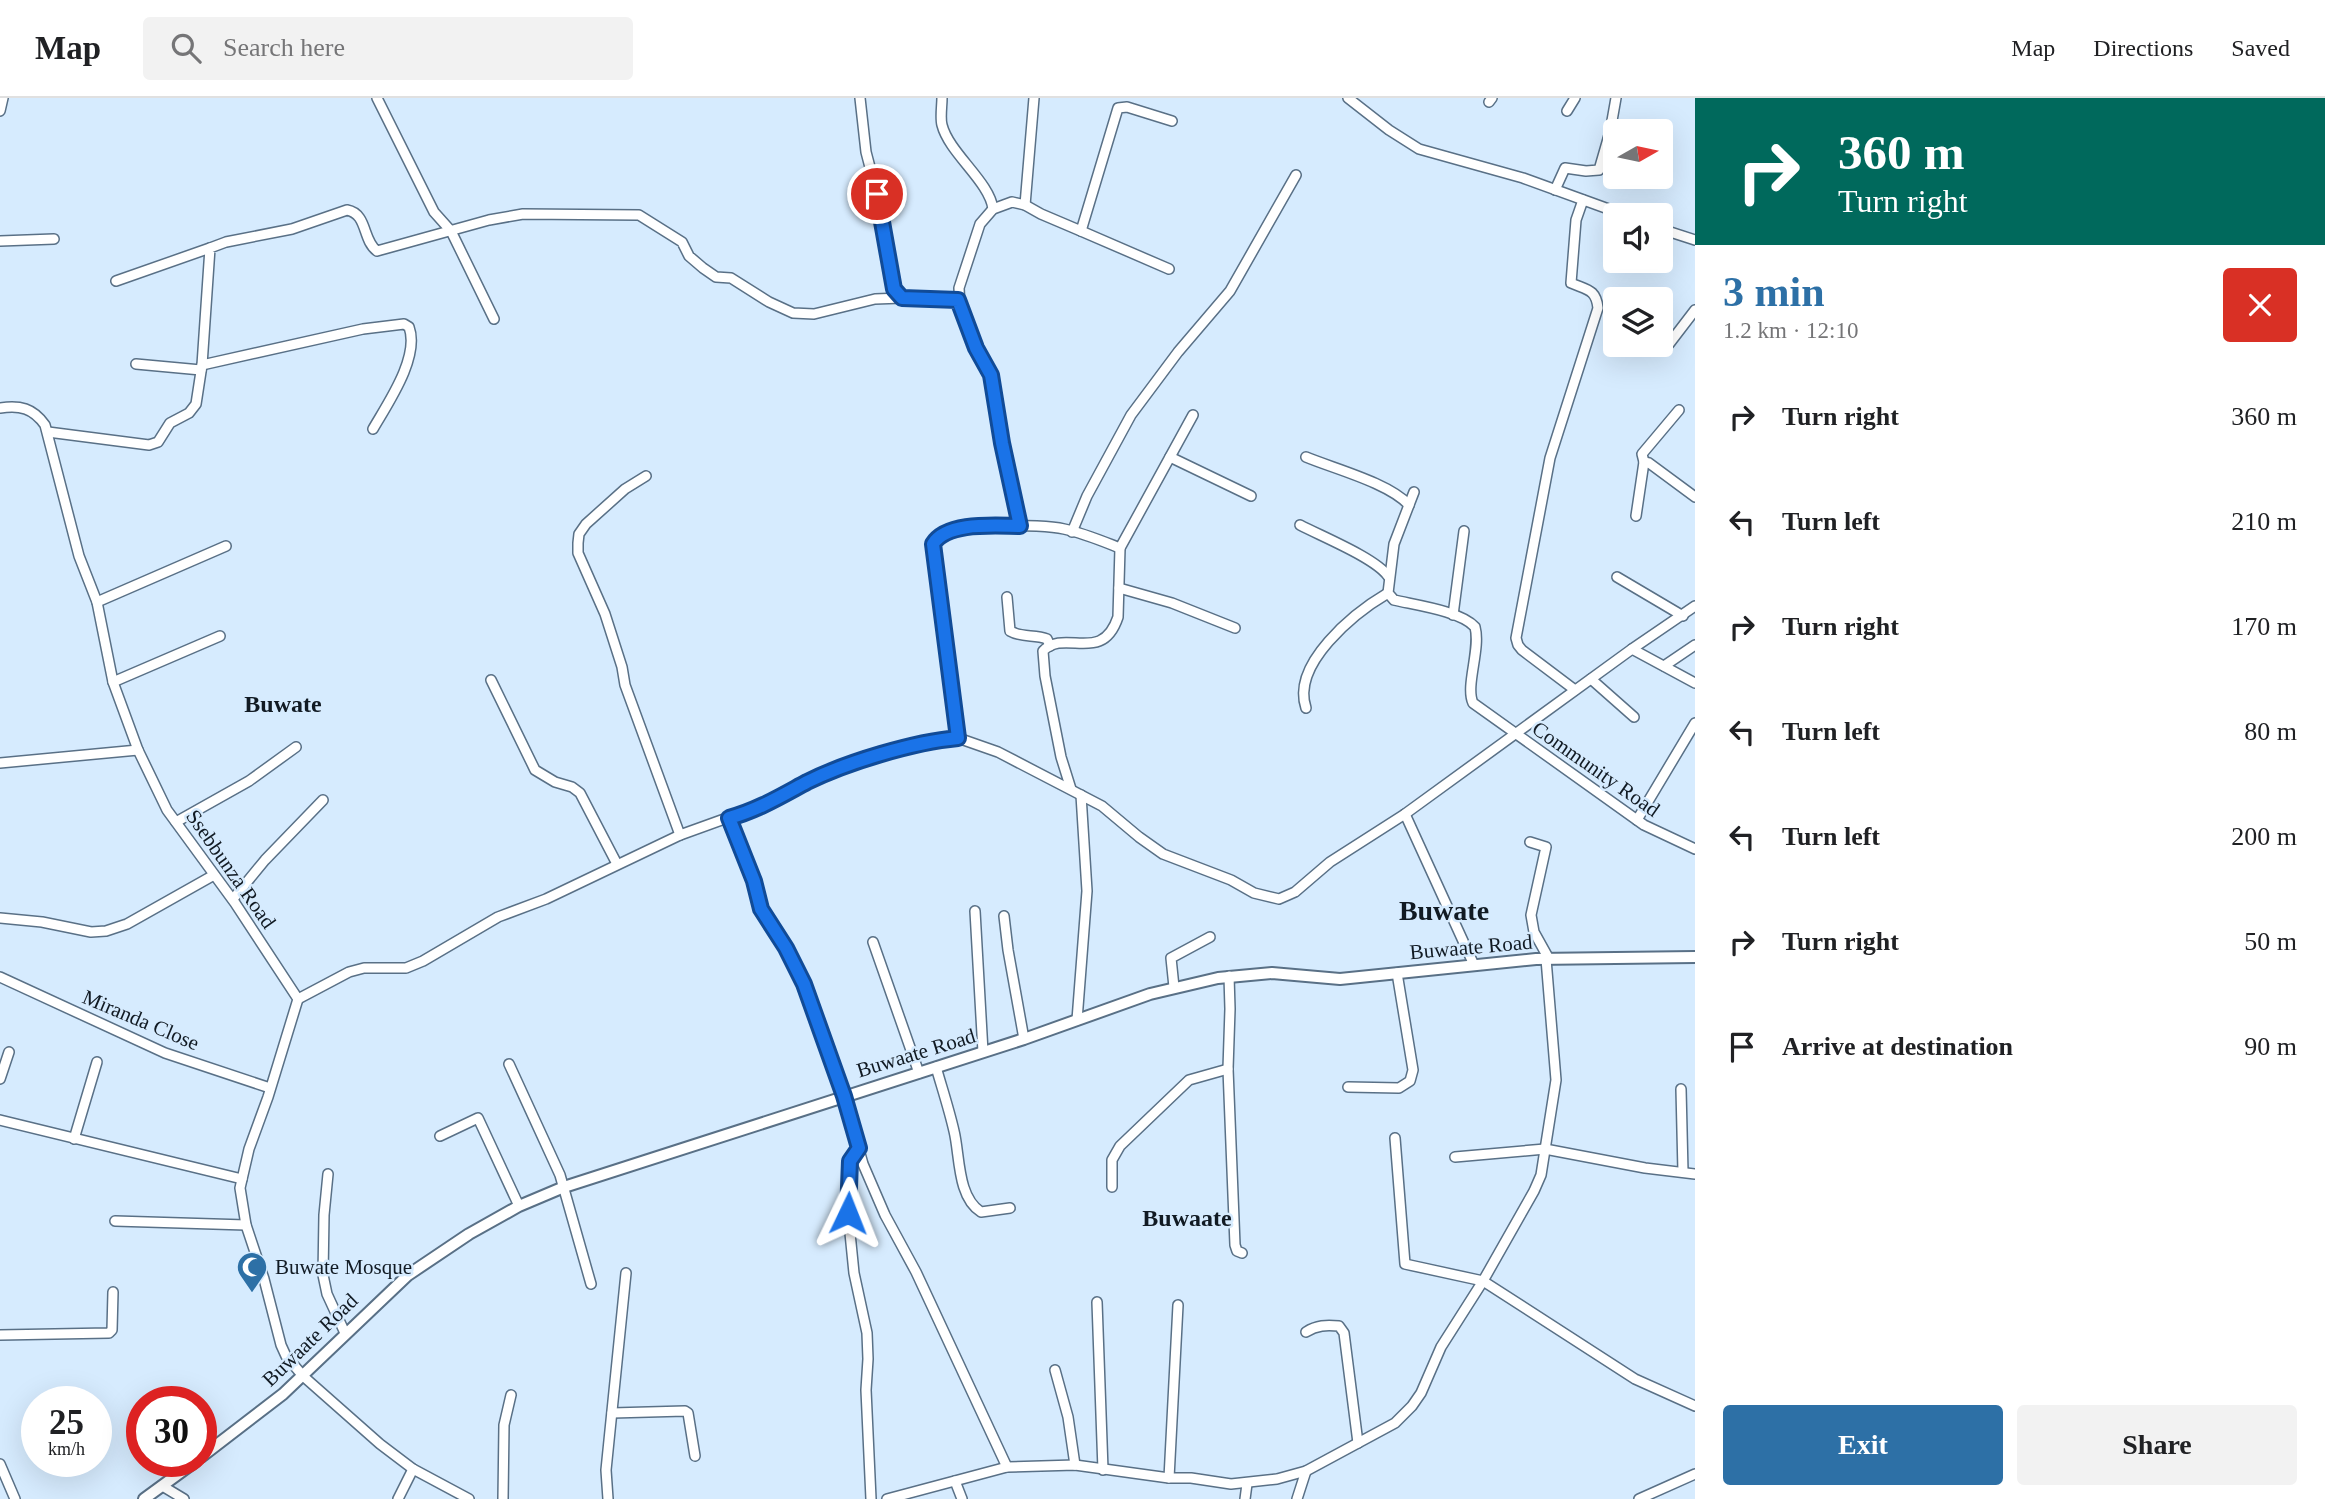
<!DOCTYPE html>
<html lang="en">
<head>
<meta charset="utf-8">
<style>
  :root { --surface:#fff; --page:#f2f2f2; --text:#202124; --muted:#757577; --line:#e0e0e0; --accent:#2d70a6 }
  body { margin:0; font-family:Georgia,serif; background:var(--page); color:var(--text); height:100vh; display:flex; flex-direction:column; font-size:26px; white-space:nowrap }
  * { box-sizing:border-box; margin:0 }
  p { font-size:23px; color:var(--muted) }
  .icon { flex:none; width:38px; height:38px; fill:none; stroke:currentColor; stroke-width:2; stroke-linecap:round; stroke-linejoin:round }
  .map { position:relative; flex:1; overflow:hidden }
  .details { display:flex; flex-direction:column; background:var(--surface); width:630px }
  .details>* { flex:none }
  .hud { background:#00695c; color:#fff; overflow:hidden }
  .needle { width:46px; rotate:81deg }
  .tools { position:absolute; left:1603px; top:21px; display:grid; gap:14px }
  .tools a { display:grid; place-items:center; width:70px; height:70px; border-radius:7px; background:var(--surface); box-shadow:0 7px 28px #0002; font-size:35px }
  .speed { position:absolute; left:21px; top:1288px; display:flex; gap:14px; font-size:35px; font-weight:700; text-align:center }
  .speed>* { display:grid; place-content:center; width:91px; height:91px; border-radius:50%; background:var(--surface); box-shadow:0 7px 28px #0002; line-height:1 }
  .speed small { font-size:18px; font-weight:400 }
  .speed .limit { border:10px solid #d22; background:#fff; color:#111 }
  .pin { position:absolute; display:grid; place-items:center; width:60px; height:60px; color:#fff; margin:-30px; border:4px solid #fff; border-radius:50%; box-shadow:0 2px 7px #0007 }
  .me { position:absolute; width:77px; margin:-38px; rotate:2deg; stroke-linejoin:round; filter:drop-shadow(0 0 5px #0008) }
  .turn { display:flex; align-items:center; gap:24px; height:147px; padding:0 28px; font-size:32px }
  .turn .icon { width:91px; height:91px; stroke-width:2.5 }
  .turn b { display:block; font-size:49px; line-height:60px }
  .round { display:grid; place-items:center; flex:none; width:74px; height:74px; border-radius:7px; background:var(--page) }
  .head { display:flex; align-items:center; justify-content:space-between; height:119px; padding:0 28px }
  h1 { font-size:42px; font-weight:600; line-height:52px; color:var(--accent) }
  .cta { display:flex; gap:14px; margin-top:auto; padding:14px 28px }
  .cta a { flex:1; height:80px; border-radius:7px; background:var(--accent); color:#fff; font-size:28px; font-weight:600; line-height:80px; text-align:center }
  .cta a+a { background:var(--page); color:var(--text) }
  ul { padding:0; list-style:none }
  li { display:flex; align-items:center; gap:21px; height:105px; padding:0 28px }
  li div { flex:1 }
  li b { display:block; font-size:26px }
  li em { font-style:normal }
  header { display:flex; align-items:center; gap:42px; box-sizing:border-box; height:98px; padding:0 35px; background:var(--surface); border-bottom:2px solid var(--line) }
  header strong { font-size:33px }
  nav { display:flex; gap:38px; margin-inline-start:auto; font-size:24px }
  .search { width:490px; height:63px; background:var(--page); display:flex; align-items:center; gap:18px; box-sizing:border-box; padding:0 24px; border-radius:7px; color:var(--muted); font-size:26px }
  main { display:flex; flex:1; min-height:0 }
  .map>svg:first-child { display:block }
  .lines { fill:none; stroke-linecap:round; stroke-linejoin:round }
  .minor-casing { stroke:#597086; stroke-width:12 }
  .tertiary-casing { stroke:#597086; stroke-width:14 }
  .minor { stroke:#fff; stroke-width:9 }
  .tertiary { stroke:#fff; stroke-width:10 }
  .route-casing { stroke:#114b97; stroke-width:18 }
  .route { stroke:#1a73e8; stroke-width:12 }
  .labels { text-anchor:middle; stroke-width:5; stroke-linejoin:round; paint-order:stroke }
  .street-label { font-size:21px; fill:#111a23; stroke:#d6ebfe }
  .poi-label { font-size:21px; fill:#111a23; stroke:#d6ebfe; text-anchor:start }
  .quarter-label { font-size:24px; font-weight:bold; fill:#111a23; stroke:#d6ebfe }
  .district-label { font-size:28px; font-weight:bold; fill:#111a23; stroke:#d6ebfe }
</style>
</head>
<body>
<header>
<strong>Map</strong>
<div class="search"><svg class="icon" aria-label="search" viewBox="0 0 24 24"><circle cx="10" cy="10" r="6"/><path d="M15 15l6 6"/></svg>Search here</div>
<nav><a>Map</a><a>Directions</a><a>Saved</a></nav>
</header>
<main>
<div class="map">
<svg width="1695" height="1401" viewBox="0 0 1695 1401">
  <rect width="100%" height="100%" fill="#d6ebfe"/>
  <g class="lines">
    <!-- minor casing -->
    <g class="minor-casing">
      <g id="minor">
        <path d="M 377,0 L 434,114 L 451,133 L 494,221"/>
        <path d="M 860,0 L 866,54 L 877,96 L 894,191 L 902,200 L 958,202"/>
        <path d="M 942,0 C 942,8 940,20 942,27 C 949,55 990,84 993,111"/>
        <path d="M 1348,0 L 1389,32 L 1419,51 L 1523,80 L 1625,117"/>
        <path d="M 1489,4 L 1492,0"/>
        <path d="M 0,13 L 3,0"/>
        <path d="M 1567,13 L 1575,0"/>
        <path d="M 1555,92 L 1565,70 L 1586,73 L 1599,72 L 1610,34 L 1616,0"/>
        <path d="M 1025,107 L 1034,0"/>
        <path d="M 1661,131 L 1695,142"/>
        <path d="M 1081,133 L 1169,171"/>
        <path d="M 0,143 L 54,141"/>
        <path d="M 116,183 L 210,150"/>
        <path d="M 1669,246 L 1695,212"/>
        <path d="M 136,266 L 201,272"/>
        <path d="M 202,267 L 363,231 L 404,226 L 409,229 C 420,259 388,305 373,331"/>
        <path d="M 0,310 C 20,307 33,310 45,327 L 79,458 L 97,504 L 113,584 L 138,652 L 167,712 L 235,805 L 298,901 L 268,999 L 249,1051 L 240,1090 L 246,1127 L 264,1181 L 281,1247 L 286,1258 L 303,1278 L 380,1346 L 413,1371 L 469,1401"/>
        <path d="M 48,334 L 149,347 L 158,344 L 170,325 L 189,315 L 196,306 L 202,267 L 210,150 L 226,144 L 292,131 L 347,112 C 368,116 362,142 377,153 L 489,122 L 523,116 L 639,117 L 682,144 L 689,158 L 703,170 L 716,179 L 731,180 L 769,204 L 793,215 L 814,216 L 875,201 L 902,200"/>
        <path d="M 1170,359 L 1251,398"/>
        <path d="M 1306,359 C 1335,371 1389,385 1409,407"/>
        <path d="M 1644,364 L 1642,356 L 1679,312"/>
        <path d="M 646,378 L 625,391 L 586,426 L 579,436 L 578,445 L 578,455 L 605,516 L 622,569 L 625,587 L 680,737"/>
        <path d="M 1414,394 L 1394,446 L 1388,495 L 1394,502 C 1415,507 1461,513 1475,529 C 1481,551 1465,588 1473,605 L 1644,727 L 1695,751"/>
        <path d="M 1636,418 L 1644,364 L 1649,365 L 1695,399"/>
        <path d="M 1300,427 C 1323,439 1375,460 1388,478"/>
        <path d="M 1020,428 L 1002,346 L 995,291 L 991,277 L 976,250 L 960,210 L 959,190 L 980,126 L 993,111 L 1012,104 L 1025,107 L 1041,116 L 1081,133 L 1118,10 L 1127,9 L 1172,23"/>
        <path d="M 1072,434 L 1087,398 L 1131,317 L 1178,254 L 1230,193 L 1296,77"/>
        <path d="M 1617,479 L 1683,518"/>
        <path d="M 1119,490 L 1172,505 L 1235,530"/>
        <path d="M 1007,499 L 1010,533 C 1022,540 1035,536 1047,541 L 1050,548"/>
        <path d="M 97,504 L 226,448"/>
        <path d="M 1453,517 L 1464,433"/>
        <path d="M 1632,551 L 1695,585"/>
        <path d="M 1664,568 L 1695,547"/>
        <path d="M 1591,581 L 1634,619"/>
        <path d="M 491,582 L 535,672 L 555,684 L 572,689 L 580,695 L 617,766"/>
        <path d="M 113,584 L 220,538"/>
        <path d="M 1575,592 L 1522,552 L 1518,547 L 1516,540 L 1550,360 L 1598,210 C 1596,191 1587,192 1571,185 L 1576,122 L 1583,102"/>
        <path d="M 1306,610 C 1291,566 1354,515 1388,495"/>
        <path d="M 958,640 L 933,452 C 933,447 933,445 936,441 C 950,424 1042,426 1064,431 C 1083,435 1102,443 1120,450"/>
        <path d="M 0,665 L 138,652"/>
        <path d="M 1071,691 L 1061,659 L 1045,578 L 1043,553 C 1065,530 1102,567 1118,519 L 1120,450 L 1193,317"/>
        <path d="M 1405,716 L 1474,867"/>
        <path d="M 729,720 L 754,783 L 761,811 L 786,850 L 804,886 L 844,998 L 863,1066 L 885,1117 L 916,1174 L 1007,1369"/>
        <path d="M 1637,722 L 1695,625"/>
        <path d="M 176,724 L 249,683 L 296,649"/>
        <path d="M 1530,744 L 1546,749 L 1531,817 L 1534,834 L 1549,861"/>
        <path d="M 233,801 L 265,762 L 323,702"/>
        <path d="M 975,813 L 983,954"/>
        <path d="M 1004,818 L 1008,852 L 1024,941"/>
        <path d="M 0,820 L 42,824 L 91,834 L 106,833 L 127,826 L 214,777"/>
        <path d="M 873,844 L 919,975"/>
        <path d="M 1229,878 L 1230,911 L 1228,971 L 1235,1147 L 1237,1153 L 1242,1155"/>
        <path d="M 0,879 L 165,955 L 270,990"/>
        <path d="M 1174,889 L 1171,860 L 1210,839"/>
        <path d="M 298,901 L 349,874 L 364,870 L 406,870 L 423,863 L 498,819 L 546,801 L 680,737 L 777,702 L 808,684 L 850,666 L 944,641 L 958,640 L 998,654 L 1102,708 L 1139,739 L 1163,756 L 1231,782 L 1254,795 L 1279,801 L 1295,794 L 1330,764 L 1405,716 L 1632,551 L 1695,508"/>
        <path d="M 1077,922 L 1087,793 L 1081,697"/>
        <path d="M 509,966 L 560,1077 L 591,1186"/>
        <path d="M 936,969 C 942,990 949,1011 954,1033 C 960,1057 957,1099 981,1114 L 1010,1110"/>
        <path d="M 0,981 L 9,954"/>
        <path d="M 1348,989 L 1399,990 L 1410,983 L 1413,972 L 1397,875"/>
        <path d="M 1681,991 L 1683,1074"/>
        <path d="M 0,1022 L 242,1081"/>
        <path d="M 440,1038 L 478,1020 L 519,1108"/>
        <path d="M 1395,1040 L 1405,1166 L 1483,1183 L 1635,1281 L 1695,1308"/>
        <path d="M 74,1041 L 97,964"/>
        <path d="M 859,1050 L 851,1063 L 848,1115 L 854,1175 L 867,1235 L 868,1261 L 866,1292 L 871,1401"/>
        <path d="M 1455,1059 L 1545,1051 L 1645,1070 L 1695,1076"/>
        <path d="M 328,1076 L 324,1117 L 323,1177 L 327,1196 L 345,1235"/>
        <path d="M 1112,1089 L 1112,1062 L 1120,1048 L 1189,982 L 1228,971"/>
        <path d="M 115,1123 L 246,1127"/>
        <path d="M 1097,1204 L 1103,1372"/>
        <path d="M 1306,1234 C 1317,1227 1326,1227 1339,1228 L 1344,1235 L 1358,1345"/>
        <path d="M 0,1237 L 109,1235 L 112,1232 L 113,1194"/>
        <path d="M 1055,1272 L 1068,1319 L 1075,1367"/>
        <path d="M 612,1315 L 685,1313 L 688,1315 L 695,1358"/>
        <path d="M 0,1366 L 15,1401"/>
        <path d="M 1169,1380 L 1178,1207"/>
        <path d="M 955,1383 L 962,1401"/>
        <path d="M 164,1389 L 184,1401"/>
        <path d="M 398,1401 L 413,1371"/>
        <path d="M 503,1401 L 504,1327 L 511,1297"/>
        <path d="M 608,1401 L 606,1372 L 626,1175"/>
        <path d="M 887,1401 L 1007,1369 L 1075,1367 L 1169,1380 L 1191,1380 L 1231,1386 L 1277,1381 L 1306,1373 L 1395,1325 L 1412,1308 L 1421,1295 L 1441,1249 L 1483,1183 L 1534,1093 L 1541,1077 L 1556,982 L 1546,861"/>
        <path d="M 1245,1401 L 1247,1386"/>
        <path d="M 1297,1401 L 1306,1373"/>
        <path d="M 1639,1401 L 1695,1376"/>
      </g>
    </g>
    <!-- tertiary casing -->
    <g class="tertiary-casing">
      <g id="tertiary">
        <path d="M 201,1359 L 283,1296 L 408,1177 L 469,1136 L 519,1108 L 564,1089 L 1024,941 L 1150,896 L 1218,880 L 1272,875 L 1340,881 L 1536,861 L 1695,859"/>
        <path d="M 144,1401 L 196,1363"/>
      </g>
    </g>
    <!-- minor -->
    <use href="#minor" class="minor"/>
    <!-- tertiary -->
    <use href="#tertiary" class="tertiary"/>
  </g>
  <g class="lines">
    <!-- route casing -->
    <g class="route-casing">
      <path id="route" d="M 848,1115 L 850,1063 L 859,1050 L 844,998 L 804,886 L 786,850 L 761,811 L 754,783 L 729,720 C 758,712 781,698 807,684 C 847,664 914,644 958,640 L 933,446 C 947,423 997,428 1020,428 L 1002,345 L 991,277 L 976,250 L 958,202 L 902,200 L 894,191 L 877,96"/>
    </g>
    <!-- route -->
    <use href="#route" class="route"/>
  </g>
  <!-- icons -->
  <defs>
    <g id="mosque-pin" transform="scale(1.575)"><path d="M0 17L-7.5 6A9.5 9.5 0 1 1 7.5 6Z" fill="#2d70a6" stroke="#d6ebfe"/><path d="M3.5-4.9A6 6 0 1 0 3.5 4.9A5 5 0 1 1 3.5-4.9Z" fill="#fff"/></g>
  </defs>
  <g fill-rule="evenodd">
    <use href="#mosque-pin" x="252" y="1169"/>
  </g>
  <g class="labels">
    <!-- street labels -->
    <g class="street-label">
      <text transform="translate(1596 671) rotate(35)" y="7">Community Road</text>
      <text transform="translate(231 771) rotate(55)" y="7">Ssebbunza Road</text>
      <text transform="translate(1471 849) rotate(-5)" y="7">Buwaate Road</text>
      <text transform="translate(141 922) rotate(23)" y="7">Miranda Close</text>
      <text transform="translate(916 955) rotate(-17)" y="7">Buwaate Road</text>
      <text transform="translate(310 1242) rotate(-44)" y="7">Buwaate Road</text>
    </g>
    <!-- poi labels -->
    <g class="poi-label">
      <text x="275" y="1176">Buwate Mosque</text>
    </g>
    <!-- quarter labels -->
    <g class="quarter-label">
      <text x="283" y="614">Buwate</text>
      <text x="1187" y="1128">Buwaate</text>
    </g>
    <!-- district labels -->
    <g class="district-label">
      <text x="1444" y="822">Buwate</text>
    </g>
  </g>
</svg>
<div class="tools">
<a><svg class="needle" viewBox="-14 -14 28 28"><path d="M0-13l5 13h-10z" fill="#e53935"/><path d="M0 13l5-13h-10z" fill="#757577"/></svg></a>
<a><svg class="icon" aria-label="sound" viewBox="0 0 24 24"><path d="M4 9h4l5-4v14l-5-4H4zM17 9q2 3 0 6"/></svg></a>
<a><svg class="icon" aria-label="layers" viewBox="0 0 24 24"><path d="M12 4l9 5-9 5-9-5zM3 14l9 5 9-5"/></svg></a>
</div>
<div class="speed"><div>25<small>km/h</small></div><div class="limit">30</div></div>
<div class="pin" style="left:877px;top:96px;background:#d93025"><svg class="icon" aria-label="arrive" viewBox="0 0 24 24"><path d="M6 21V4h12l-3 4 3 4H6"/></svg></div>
<svg class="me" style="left:848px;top:1115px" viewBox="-20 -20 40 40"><path d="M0-17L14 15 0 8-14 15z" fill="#1a73e8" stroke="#fff" stroke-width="4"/></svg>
</div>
<section class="details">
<div class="hud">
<div class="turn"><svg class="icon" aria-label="right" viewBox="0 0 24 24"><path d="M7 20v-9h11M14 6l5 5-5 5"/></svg><div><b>360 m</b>Turn right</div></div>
</div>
<div class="head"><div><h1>3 min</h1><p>1.2 km · 12:10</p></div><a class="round" style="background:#d93025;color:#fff"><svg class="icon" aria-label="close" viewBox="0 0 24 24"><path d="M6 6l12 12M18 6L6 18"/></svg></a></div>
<ul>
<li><svg class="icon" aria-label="right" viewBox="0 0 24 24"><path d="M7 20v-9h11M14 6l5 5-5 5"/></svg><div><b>Turn right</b></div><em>360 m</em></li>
<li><svg class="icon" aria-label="left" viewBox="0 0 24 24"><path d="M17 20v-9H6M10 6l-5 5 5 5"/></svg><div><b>Turn left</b></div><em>210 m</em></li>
<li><svg class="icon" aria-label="right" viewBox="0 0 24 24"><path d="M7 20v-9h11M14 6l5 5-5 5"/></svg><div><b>Turn right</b></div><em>170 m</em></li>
<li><svg class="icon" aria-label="left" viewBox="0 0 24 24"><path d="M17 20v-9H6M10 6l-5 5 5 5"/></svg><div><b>Turn left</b></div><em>80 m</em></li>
<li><svg class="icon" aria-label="left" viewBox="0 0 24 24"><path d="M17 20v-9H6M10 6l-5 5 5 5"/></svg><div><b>Turn left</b></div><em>200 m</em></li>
<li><svg class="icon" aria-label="right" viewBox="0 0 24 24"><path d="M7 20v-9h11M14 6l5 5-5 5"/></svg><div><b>Turn right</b></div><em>50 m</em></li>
<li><svg class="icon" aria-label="arrive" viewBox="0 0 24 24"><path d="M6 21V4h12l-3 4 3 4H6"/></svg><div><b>Arrive at destination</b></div><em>90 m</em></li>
</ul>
<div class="cta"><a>Exit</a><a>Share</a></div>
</section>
</main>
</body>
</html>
